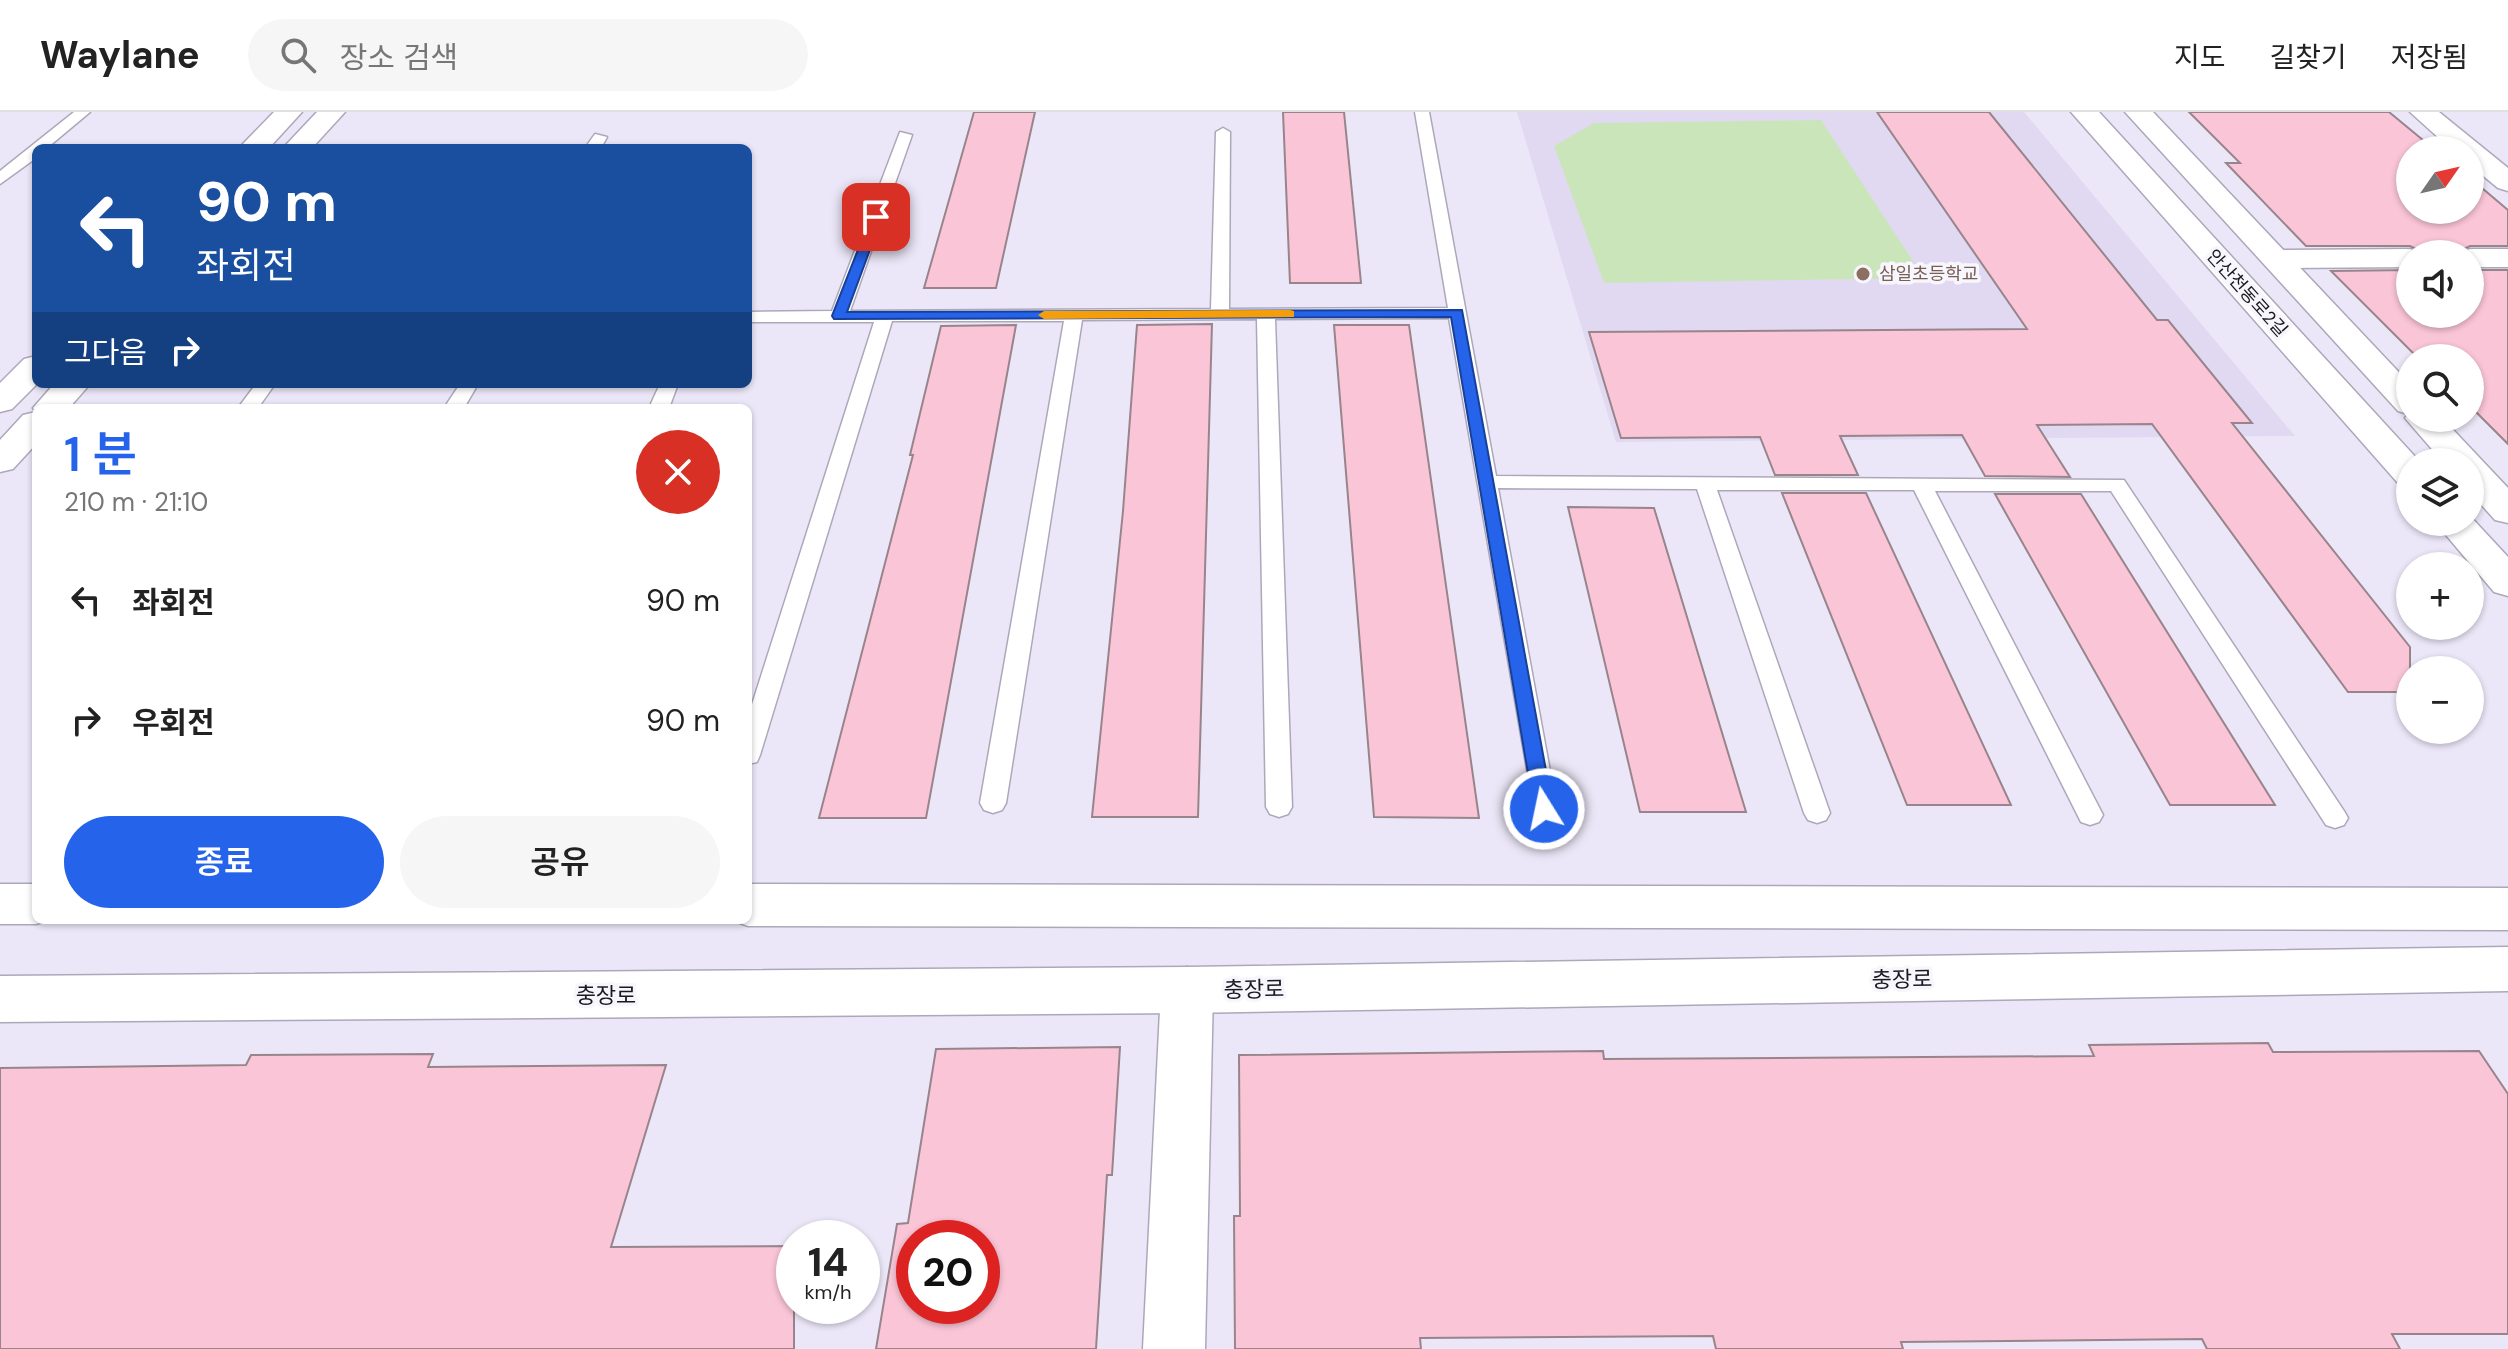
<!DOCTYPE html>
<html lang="ko">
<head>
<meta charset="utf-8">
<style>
  :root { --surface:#fff; --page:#f6f6f6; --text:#222; --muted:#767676; --line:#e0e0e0; --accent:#2563eb }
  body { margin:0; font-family:"DM Sans","Noto Sans KR",sans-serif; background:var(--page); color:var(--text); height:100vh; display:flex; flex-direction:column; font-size:30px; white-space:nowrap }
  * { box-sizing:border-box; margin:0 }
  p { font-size:26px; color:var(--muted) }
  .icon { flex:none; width:44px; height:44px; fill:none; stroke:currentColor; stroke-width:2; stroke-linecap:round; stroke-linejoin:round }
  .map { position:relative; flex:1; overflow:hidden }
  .details { position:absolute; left:32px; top:292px; width:720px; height:520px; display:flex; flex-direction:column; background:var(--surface); border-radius:12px; box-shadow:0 2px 6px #0004 }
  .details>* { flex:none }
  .top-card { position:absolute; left:32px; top:32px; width:720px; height:244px; border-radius:12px; box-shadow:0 2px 6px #0004; background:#1a4fa0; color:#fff; overflow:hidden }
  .needle { width:52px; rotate:56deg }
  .buttons { position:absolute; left:2396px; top:24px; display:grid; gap:16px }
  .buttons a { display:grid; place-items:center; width:88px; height:88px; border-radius:50%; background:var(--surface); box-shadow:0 2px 6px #0004; font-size:40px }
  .speed { position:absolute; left:776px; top:1108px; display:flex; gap:16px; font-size:40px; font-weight:700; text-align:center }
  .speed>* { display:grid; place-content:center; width:104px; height:104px; border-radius:50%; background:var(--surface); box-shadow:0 2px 6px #0004; line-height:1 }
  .speed small { font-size:20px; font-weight:400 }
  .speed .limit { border:12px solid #d22; background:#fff; color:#111 }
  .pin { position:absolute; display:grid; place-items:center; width:68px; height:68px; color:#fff; margin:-34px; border-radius:16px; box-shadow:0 4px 12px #0006 }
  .me { position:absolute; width:88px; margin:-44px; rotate:350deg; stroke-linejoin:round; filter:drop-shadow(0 0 6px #0008) }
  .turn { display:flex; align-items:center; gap:28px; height:168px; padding:0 32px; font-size:36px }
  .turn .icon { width:104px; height:104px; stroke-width:2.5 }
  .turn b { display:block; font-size:56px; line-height:68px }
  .then { display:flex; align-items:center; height:76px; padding:0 32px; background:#0003; gap:16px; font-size:30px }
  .round { display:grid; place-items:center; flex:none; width:84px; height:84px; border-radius:42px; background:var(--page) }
  .overview { display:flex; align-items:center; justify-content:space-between; height:136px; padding:0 32px }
  h1 { font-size:48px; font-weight:600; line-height:60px; color:var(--accent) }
  .primary-button { display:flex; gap:16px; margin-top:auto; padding:16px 32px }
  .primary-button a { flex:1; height:92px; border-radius:48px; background:var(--accent); color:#fff; font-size:32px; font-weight:600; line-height:92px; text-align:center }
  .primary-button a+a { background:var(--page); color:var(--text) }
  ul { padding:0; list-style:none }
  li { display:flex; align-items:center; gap:24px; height:120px; padding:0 32px }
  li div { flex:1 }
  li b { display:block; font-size:30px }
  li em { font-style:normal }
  header { display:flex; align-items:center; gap:48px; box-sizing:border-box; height:112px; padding:0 40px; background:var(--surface); border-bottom:2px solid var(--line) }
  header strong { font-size:38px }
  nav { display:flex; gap:44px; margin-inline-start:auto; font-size:28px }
  .search { width:560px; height:72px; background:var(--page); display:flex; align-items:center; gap:20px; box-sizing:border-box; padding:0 28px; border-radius:44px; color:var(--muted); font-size:30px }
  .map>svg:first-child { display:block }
  .built { fill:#e0d9f1 }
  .green { fill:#cbe5bb }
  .building { fill:#fac5d7; stroke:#98858b; stroke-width:2; fill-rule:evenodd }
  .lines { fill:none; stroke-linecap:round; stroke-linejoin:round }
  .service-casing { stroke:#ada8b9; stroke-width:3 }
  .minor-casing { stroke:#ada8b9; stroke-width:3 }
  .tertiary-casing { stroke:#ada8b9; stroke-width:3 }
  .service { fill:#fff; fill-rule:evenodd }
  .minor { fill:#fff; fill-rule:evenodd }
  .tertiary { fill:#fff; fill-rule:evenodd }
  .route { fill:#2563eb; stroke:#184099; stroke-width:2 }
  .slow { fill:#f59e0b }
  .education-dot { fill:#8d6e63; stroke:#f8f6fd; stroke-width:3 }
  .labels { text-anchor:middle; stroke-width:7; stroke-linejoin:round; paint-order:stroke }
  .far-education-label { font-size:18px; fill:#785e54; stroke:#f8f6fd; text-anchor:start }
  .far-street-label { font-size:18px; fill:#1a181e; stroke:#f8f6fd }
  .street-label { font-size:22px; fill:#1a181e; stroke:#f8f6fd }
</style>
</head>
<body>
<header>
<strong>Waylane</strong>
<div class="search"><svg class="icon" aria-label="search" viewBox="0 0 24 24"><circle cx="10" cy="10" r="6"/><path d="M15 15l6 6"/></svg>장소 검색</div>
<nav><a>지도</a><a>길찾기</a><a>저장됨</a></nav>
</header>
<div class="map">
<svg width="2508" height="1237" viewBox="0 0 2508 1237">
  <rect width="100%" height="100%" fill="#ece7f8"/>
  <!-- built -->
  <path class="built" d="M 1517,0 L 2024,0 L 2295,324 L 1616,330 Z"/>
  <!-- green -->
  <path class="green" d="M 1821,8 L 1924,166 L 1604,171 L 1554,34 L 1594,11 Z"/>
  <!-- building -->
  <g class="building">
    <path d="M 974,0 L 1035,0 L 996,176 L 924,176 Z"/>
    <path d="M 1283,0 L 1344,0 L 1361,171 L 1290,171 Z"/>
    <path d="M 1877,0 L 1989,0 L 2157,208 L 2168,208 L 2252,311 L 2232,311 L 2410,535 L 2410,580 L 2348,580 L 2152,312 L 2037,313 L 2070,365 L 1985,364 L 1962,323 L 1840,324 L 1858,363 L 1775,363 L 1760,325 L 1621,326 L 1589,220 L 2027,217 Z"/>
    <path d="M 2189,0 L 2389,0 L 2435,38 L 2410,38 L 2410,98 L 2470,98 L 2470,66 L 2508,98 L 2508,134 L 2470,134 L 2454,142 L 2426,142 L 2410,134 L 2306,134 L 2226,51 L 2240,51 Z"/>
    <path d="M 2410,158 L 2410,202 L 2470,202 L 2470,158 L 2508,158 L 2508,332 L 2470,294 L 2470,246 L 2418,246 L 2331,159 Z"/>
    <path d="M 1212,212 L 1198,705 L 1092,705 L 1123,399 L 1137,213 Z"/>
    <path d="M 1016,213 L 926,706 L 819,706 L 913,343 L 910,343 L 941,214 Z"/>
    <path d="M 1334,213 L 1409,213 L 1479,706 L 1374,705 Z"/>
    <path d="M 1782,381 L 1866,381 L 2011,693 L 1907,693 Z"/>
    <path d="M 1995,382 L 2081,382 L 2275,693 L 2170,693 Z"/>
    <path d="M 1568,395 L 1654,396 L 1746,700 L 1640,700 Z"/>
    <path d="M 2268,931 L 2273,940 L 2479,939 L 2508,982 L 2508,1222 L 2392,1222 L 2400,1237 L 2207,1237 L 2202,1227 L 1901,1230 L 1903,1237 L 1716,1237 L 1713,1224 L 1420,1226 L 1421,1237 L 1235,1237 L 1234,1104 L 1240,1104 L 1239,943 L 1603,939 L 1604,947 L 2094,944 L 2089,933 Z"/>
    <path d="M 1120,935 L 1112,1063 L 1107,1063 L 1096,1237 L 876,1237 L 897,1112 L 908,1111 L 936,937 ZM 914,1126 L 982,1126 L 982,1194 L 914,1194 Z"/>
    <path d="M 433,942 L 428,955 L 666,953 L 611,1135 L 794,1134 L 794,1237 L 0,1237 L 0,956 L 246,953 L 251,943 Z"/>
  </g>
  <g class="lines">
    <!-- service casing -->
    <g class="service-casing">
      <g id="service">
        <path d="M 74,0 L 90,0 L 47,36 L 36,36 L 36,46 L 0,72 L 0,59 Z"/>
        <path d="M 1415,0 L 1429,0 L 1496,364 L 2124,368 L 2344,699 L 2348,706 L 2344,713 L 2335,716 L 2326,713 L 2111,379 L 1935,379 L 2103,703 L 2099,710 L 2090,713 L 2081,710 L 1914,378 L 1717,378 L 1830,701 L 1826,708 L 1817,711 L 1808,708 L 1804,701 L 1697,377 L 1498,376 L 1557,697 L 1553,704 L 1544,707 L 1535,704 L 1449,206 L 1275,207 L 1292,695 L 1288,702 L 1279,705 L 1270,702 L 1266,695 L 1257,207 L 1082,208 L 1006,691 L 1002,698 L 993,701 L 984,698 L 980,691 L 1064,209 L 892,209 L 760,643 L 757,650 L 748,652 L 748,605 L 874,210 L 748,210 L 748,200 L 832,199 L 900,20 L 912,23 L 850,199 L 1211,197 L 1216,20 L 1223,16 L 1230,20 L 1229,197 L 1448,196 Z"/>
        <path d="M 595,22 L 607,25 L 601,36 L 585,36 Z"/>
        <path d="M 256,272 L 275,272 L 258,296 L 238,296 Z"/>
        <path d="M 460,272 L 478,272 L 464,296 L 444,296 Z"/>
        <path d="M 660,272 L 678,272 L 669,296 L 649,296 Z"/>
      </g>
    </g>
    <!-- minor casing -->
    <g class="minor-casing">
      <g id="minor">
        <path d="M 2410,0 L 2439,0 L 2508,56 L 2508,79 L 2498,76 L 2470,53 L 2470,38 L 2452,38 Z"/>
        <path d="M 2410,137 L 2423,142 L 2410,142 L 2410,155 L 2277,156 L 2266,154 L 2262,147 L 2266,140 L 2277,138 Z"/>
        <path d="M 2470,137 L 2508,137 L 2508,155 L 2470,155 L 2470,142 L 2457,142 Z"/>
        <path d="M 1187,855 L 1205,862 L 1213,878 L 1205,1237 L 1143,1237 L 1161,878 L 1169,862 Z"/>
      </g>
    </g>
    <!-- tertiary casing -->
    <g class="tertiary-casing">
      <g id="tertiary">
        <path d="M 274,0 L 302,0 L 269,36 L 239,36 Z"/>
        <path d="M 317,0 L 345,0 L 312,36 L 283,36 Z"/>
        <path d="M 2071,0 L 2099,0 L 2420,350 L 2410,350 L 2410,374 L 2397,370 Z"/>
        <path d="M 2125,0 L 2153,0 L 2410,272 L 2410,306 L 2442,306 L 2508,376 L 2508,411 L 2495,408 L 2470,380 L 2470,350 L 2443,350 L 2405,306 L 2408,302 L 2398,299 Z"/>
        <path d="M 36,244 L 37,272 L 12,297 L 0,300 L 0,271 L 24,247 Z"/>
        <path d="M 54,272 L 90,272 L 69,296 L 36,296 L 36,332 L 13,357 L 0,360 L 0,328 L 23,303 L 36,300 L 33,296 Z"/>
        <path d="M 2470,404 L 2508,445 L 2508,484 L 2494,480 L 2435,410 L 2470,410 Z"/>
        <path d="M 0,772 L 36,772 L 36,808 L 49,808 L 36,812 L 0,812 Z"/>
        <path d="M 748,772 L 2508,776 L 2508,818 L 748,814 L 732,808 L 748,808 Z"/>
        <path d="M 2508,835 L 2508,879 L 1187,901 L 0,910 L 0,864 L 1187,855 Z"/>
      </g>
    </g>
    <!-- service -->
    <use href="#service" class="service"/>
    <!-- minor -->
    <use href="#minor" class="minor"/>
    <!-- tertiary -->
    <use href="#tertiary" class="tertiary"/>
  </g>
  <!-- route -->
  <path class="route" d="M 872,102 L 882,105 L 847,200 L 1462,198 L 1553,697 L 1550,702 L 1537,702 L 1534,697 L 1451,205 L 834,207 L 832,204 Z"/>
  <!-- slow -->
  <path class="slow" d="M 1290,198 L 1294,199 L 1294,205 L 1044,207 L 1038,203 L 1044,199 Z"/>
  <!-- markers -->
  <circle class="education-dot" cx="1863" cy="162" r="8"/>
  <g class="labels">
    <!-- far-education labels -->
    <g class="far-education-label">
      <text x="1879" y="168">삼일초등학교</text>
    </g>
    <!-- far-street labels -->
    <g class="far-street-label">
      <text transform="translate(2247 181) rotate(48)" y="6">안산천동로2길</text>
    </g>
    <!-- street labels -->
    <g class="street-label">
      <text transform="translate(1902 867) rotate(-1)" y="8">충장로</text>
      <text transform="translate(1254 877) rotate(-1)" y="8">충장로</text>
      <text x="606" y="891">충장로</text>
    </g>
  </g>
</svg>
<div class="buttons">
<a><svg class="needle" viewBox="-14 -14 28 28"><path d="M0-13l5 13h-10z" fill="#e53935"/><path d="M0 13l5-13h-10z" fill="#767676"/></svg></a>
<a><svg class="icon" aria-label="sound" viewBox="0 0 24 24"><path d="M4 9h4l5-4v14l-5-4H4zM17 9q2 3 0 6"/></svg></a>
<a><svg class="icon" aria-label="search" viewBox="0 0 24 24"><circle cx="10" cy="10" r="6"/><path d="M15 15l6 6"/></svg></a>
<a><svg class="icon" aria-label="layers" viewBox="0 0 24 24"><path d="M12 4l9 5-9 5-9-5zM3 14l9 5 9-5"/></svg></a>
<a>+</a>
<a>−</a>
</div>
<div class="speed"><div>14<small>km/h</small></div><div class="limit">20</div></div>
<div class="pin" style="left:876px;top:105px;background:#d93025"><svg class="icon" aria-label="arrive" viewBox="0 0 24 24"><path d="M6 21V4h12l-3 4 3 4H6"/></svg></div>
<svg class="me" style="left:1544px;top:697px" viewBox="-20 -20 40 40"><circle r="17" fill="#2563eb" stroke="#fff" stroke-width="3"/><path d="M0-11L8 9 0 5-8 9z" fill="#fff"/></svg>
<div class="top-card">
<div class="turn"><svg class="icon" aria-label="left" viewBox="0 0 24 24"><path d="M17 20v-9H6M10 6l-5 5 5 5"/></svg><div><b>90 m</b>좌회전</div></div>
<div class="then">그다음<svg class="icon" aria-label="right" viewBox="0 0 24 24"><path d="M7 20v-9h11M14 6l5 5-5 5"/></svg></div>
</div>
<section class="details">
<div class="overview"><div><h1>1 분</h1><p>210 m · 21:10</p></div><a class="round" style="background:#d93025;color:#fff"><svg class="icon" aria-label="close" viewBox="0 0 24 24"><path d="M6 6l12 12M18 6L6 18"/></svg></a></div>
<ul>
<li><svg class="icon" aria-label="left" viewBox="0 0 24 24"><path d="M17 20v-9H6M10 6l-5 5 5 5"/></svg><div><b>좌회전</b></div><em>90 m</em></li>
<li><svg class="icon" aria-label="right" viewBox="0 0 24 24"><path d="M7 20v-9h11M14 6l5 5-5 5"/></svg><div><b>우회전</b></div><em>90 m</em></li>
</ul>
<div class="primary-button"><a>종료</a><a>공유</a></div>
</section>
</div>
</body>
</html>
